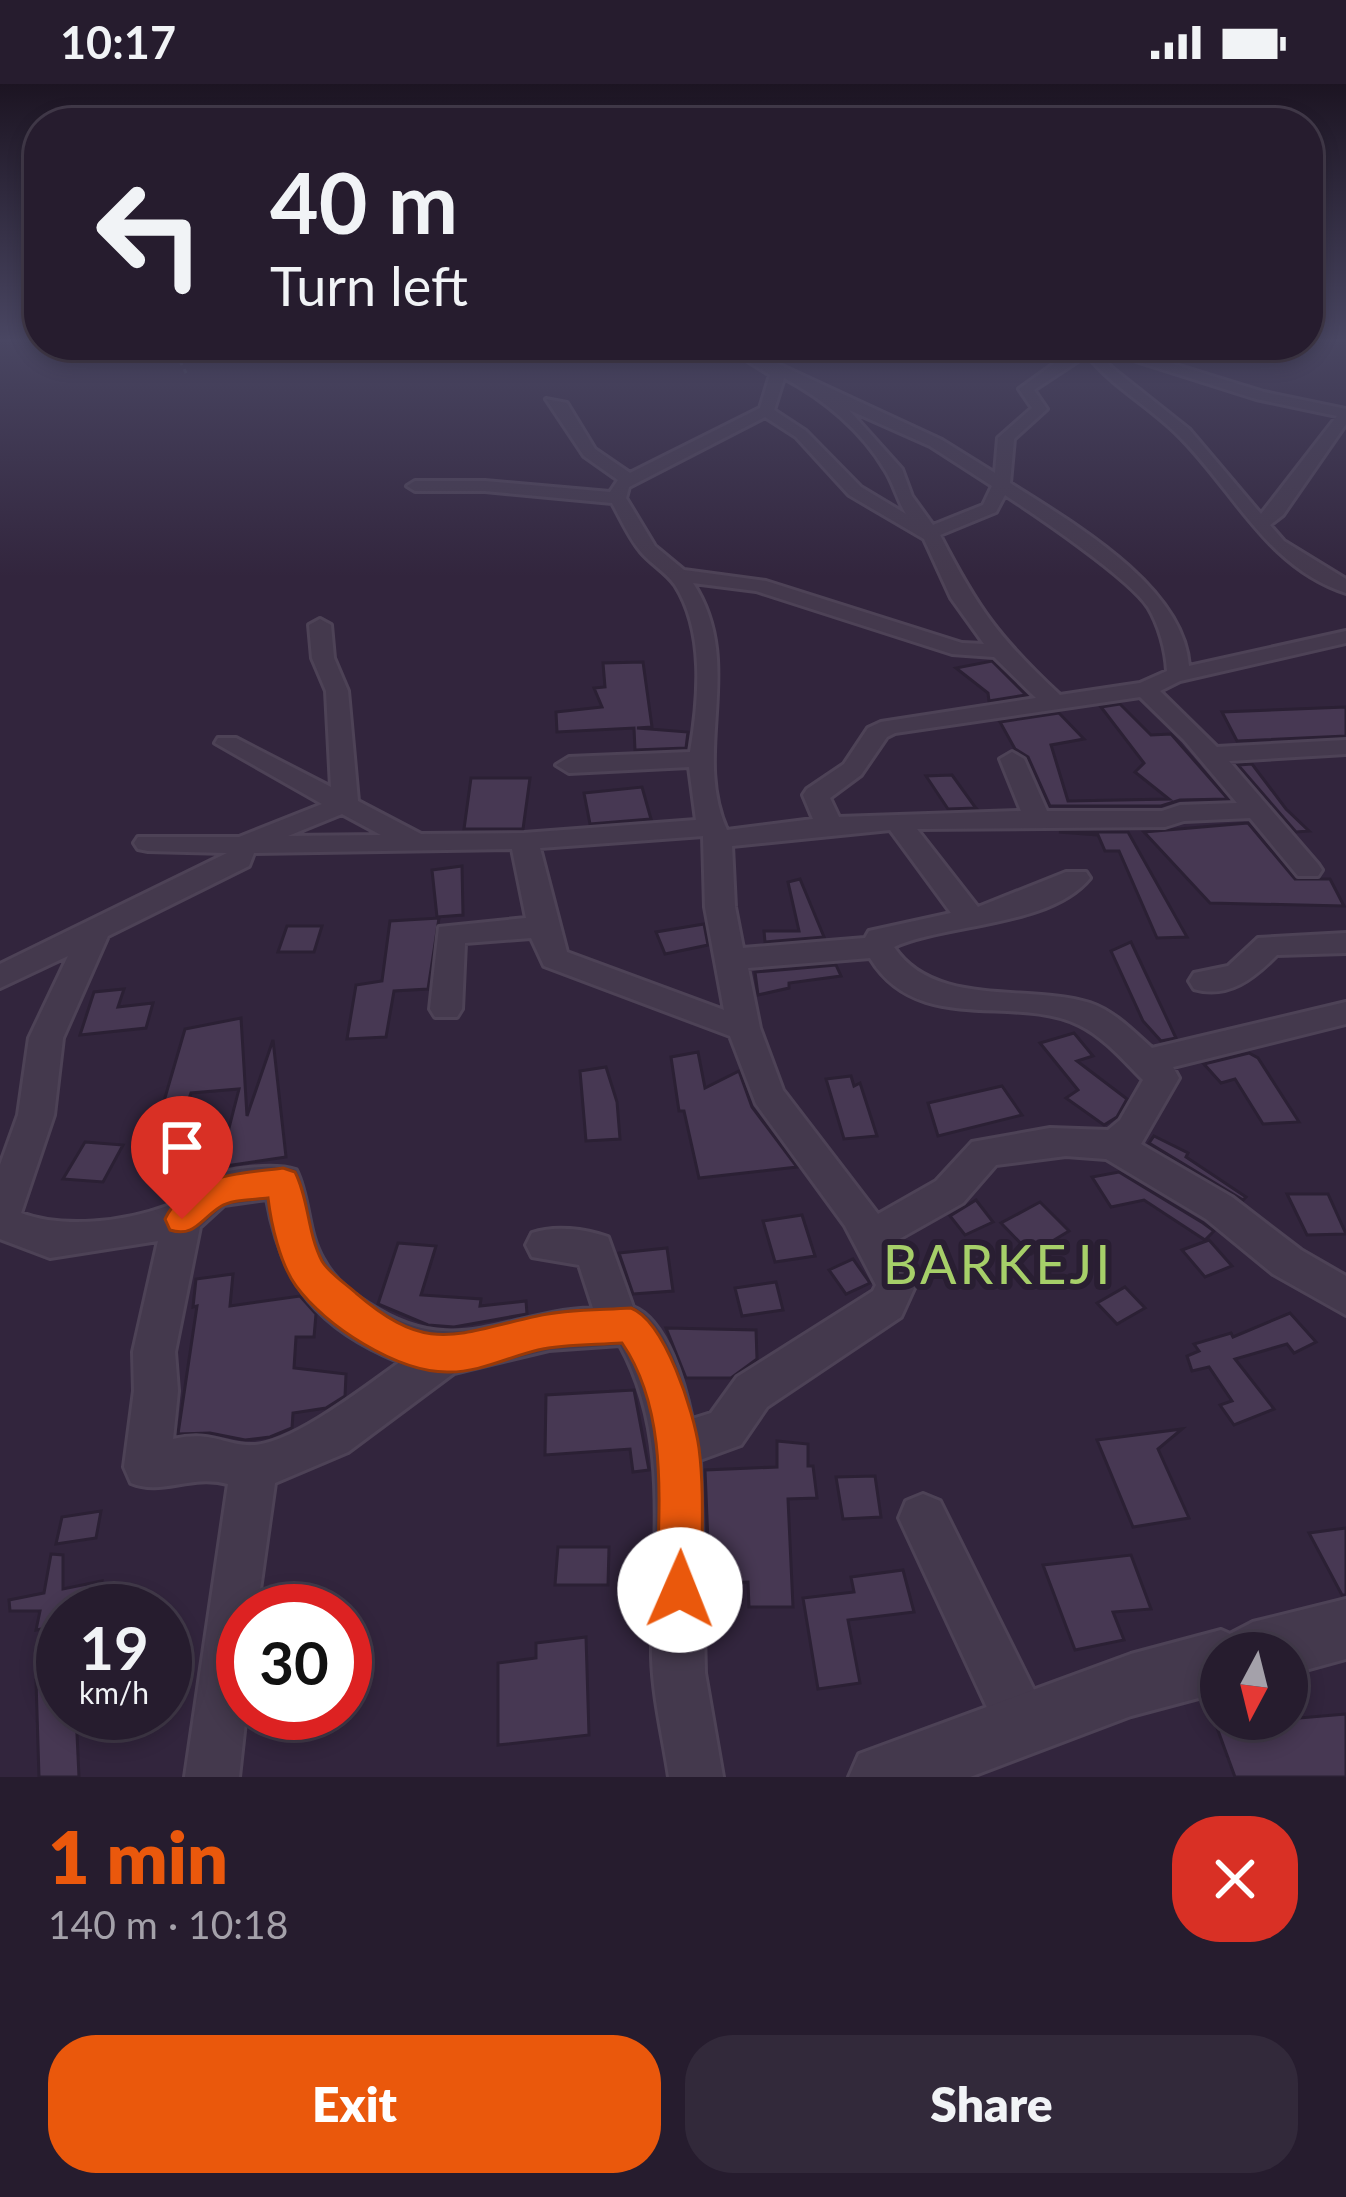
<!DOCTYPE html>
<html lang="en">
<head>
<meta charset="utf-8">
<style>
  :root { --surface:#261c2e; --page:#32293a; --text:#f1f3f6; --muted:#a4a1aa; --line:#423a4a; --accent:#ea580c }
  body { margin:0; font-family:Lato,sans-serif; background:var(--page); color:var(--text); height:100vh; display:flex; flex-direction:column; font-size:45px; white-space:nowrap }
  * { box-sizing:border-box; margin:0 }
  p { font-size:39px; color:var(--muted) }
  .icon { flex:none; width:66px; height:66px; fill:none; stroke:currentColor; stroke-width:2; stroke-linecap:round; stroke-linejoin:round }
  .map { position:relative; height:1693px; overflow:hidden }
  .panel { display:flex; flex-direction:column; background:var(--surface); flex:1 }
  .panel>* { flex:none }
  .top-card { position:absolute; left:24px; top:24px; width:1299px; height:252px; border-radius:48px; box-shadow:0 6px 18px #0003,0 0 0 3px var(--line); background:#261c2e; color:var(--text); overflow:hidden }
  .needle { width:78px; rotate:187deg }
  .buttons { position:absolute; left:1200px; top:1548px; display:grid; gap:24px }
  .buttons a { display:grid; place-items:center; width:108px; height:108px; border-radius:50%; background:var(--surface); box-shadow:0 6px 18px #0003,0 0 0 3px var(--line); font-size:60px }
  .speed { position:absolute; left:36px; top:1500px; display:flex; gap:24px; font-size:60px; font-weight:700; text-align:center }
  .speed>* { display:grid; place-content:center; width:156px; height:156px; border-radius:50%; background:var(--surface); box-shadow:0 6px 18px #0003,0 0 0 3px var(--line); line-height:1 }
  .speed small { font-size:30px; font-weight:400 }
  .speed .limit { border:18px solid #d22; background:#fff; color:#111 }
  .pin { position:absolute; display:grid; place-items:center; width:102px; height:102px; color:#fff; margin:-123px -51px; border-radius:50% 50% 50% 0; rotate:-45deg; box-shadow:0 0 12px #0007 }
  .pin .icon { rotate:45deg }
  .me { position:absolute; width:132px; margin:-66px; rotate:1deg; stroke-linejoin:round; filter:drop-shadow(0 0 9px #0008) }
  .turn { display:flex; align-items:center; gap:42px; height:252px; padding:0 48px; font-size:54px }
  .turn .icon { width:156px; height:156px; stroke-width:2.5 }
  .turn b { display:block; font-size:84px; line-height:102px }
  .round { display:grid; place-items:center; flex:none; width:126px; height:126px; border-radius:48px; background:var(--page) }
  .head { display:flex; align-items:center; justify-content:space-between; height:204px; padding:0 48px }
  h1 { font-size:72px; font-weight:800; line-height:90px; color:var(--accent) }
  .primary-button { display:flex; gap:24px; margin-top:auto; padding:24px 48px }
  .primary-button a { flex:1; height:138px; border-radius:48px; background:var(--accent); color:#fff; font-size:48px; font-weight:800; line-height:138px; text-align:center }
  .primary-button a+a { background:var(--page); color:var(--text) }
  .status { display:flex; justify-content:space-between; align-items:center; height:84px; padding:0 60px; background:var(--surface); direction:ltr }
  .status svg { height:33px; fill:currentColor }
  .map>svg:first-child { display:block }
  .building { fill:#473853; stroke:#2b2034; stroke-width:3 }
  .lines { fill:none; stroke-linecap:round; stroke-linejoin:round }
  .minor-casing { stroke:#4d4256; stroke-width:6 }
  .tertiary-casing { stroke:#4d4256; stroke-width:6 }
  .path { stroke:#414056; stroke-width:3; stroke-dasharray:4.5 4.5; stroke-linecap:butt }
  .minor { fill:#44394d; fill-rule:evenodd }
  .tertiary { fill:#44394d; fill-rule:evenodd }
  .route { fill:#ea580c; stroke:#983908; stroke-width:3 }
  .labels { text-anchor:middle; stroke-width:12; stroke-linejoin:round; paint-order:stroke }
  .near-quarter-label { font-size:54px; letter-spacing:3px; fill:#a6cf69; stroke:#291e32 }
</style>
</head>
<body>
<div class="status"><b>10:17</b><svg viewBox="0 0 49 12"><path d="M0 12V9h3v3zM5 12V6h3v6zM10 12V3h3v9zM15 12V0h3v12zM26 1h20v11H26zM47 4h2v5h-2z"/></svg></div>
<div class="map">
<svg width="1346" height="1693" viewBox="0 0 1346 1693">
  <rect width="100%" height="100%" fill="#32253d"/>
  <!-- building -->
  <g class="building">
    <path d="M 992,577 L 1026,611 L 989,617 L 988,609 L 956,584 Z"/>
    <path d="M 643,578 L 652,643 L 637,644 L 688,648 L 686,664 L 635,666 L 634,644 L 557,648 L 556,628 L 602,623 L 594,604 L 605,603 L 603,579 Z"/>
    <path d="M 1120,620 L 1151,651 L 1171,650 L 1228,715 L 1180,716 L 1161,722 L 1050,722 L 1028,673 L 1015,665 L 1000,638 L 1059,629 L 1084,655 L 1051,661 L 1068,717 L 1169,715 L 1135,688 L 1144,679 L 1101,623 Z"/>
    <path d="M 1346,623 L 1346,652 L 1237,657 L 1222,628 Z"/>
    <path d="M 1252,680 L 1286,725 L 1309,747 L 1296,748 L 1238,681 Z"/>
    <path d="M 952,691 L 975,723 L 976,724 L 948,725 L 926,692 Z"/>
    <path d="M 471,694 L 530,694 L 523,745 L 464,745 Z"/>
    <path d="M 642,703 L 651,735 L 590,740 L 584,709 Z"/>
    <path d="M 1248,739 L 1295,795 L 1330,795 L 1344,822 L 1210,819 L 1144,748 Z"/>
    <path d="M 1059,748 L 1128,748 L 1187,853 L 1157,854 L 1119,767 L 1105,767 L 1098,751 Z"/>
    <path d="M 462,782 L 463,831 L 437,833 L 432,786 Z"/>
    <path d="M 800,795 L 824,853 L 765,858 L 764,847 L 799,847 L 788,798 Z"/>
    <path d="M 439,834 L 428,905 L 394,907 L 386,953 L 347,955 L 356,901 L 382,897 L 390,837 Z"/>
    <path d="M 704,840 L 708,861 L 665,870 L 656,848 Z"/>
    <path d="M 287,842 L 322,842 L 314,868 L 278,868 Z"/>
    <path d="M 1131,858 L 1176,954 L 1161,957 L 1143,937 L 1111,867 Z"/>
    <path d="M 836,881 L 841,892 L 789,899 L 789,904 L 758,911 L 755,888 Z"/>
    <path d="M 124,905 L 118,923 L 153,919 L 146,944 L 80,951 L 94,908 Z"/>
    <path d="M 241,934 L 247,1032 L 273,956 L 286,1073 L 219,1083 L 239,1005 L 191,1009 L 167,1078 L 148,1072 L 185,945 Z"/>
    <path d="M 1074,949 L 1093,972 L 1077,977 L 1127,1015 L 1117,1033 L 1104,1041 L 1066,1014 L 1078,1006 L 1040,959 Z"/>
    <path d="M 698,968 L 705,1004 L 739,987 L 752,1023 L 797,1083 L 699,1094 L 684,1027 L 679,1027 L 671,973 Z"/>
    <path d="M 1249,969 L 1258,974 L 1299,1038 L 1263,1040 L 1235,995 L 1221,999 L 1204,980 Z"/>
    <path d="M 606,983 L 617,1018 L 620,1055 L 586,1057 L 580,987 Z"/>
    <path d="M 851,992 L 854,1002 L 860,999 L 877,1052 L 844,1055 L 826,995 Z"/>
    <path d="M 1002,1002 L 1022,1031 L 938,1052 L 928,1019 Z"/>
    <path d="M 1154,1052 L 1188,1069 L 1186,1073 L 1246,1113 L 1243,1116 L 1149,1059 Z"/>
    <path d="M 85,1058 L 123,1061 L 103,1098 L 63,1095 Z"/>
    <path d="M 1119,1088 L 1203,1139 L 1214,1147 L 1205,1156 L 1144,1116 L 1111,1123 L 1092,1093 Z"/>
    <path d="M 1287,1110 L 1328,1110 L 1346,1150 L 1307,1151 Z"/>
    <path d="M 976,1116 L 993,1138 L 965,1151 L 950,1132 Z"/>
    <path d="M 1040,1118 L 1069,1147 L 1031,1170 L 1001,1139 Z"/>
    <path d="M 802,1131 L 815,1172 L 775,1178 L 763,1137 Z"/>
    <path d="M 1209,1156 L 1232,1182 L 1205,1193 L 1182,1166 Z"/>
    <path d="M 398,1159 L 436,1162 L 421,1211 L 481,1215 L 480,1222 L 526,1217 L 527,1230 L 454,1243 L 428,1241 L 378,1220 Z"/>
    <path d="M 667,1164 L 673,1207 L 633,1210 L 619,1169 Z"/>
    <path d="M 853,1175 L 870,1199 L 846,1210 L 829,1186 Z"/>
    <path d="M 233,1190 L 230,1222 L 300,1212 L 316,1230 L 314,1253 L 296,1253 L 294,1284 L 346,1290 L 345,1312 L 326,1324 L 293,1329 L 292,1344 L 270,1353 L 245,1356 L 210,1349 L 178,1350 L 197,1222 L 193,1223 L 196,1195 Z"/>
    <path d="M 776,1198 L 783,1226 L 742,1232 L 735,1204 Z"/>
    <path d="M 1125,1203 L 1145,1224 L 1117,1240 L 1097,1219 Z"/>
    <path d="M 1290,1229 L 1316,1258 L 1294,1269 L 1287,1260 L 1235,1275 L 1274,1325 L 1234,1341 L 1220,1321 L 1232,1317 L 1209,1283 L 1192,1287 L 1187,1272 L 1199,1267 L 1194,1260 L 1231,1249 L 1233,1253 Z"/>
    <path d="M 666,1244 L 756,1246 L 757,1275 L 731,1294 L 686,1294 Z"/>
    <path d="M 634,1306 L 649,1386 L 633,1388 L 630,1365 L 545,1371 L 546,1311 Z"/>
    <path d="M 1182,1345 L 1158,1365 L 1189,1434 L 1133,1443 L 1097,1356 Z"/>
    <path d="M 777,1357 L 808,1360 L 808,1382 L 813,1382 L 817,1414 L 788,1415 L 793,1523 L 749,1523 L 748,1498 L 718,1499 L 717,1458 L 708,1458 L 705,1386 L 777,1383 Z"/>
    <path d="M 875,1392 L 881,1433 L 843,1435 L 836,1393 Z"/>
    <path d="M 101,1427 L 96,1454 L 56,1460 L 62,1433 Z"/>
    <path d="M 1346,1444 L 1346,1511 L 1342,1511 L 1309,1449 Z"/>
    <path d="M 558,1463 L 609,1463 L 608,1501 L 555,1501 Z"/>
    <path d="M 51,1470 L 63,1471 L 63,1505 L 102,1497 L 97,1527 L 63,1527 L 63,1541 L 36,1546 L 40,1527 L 10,1527 L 9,1516 L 44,1509 Z"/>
    <path d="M 1131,1471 L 1151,1525 L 1113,1528 L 1124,1556 L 1075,1566 L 1043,1481 Z"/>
    <path d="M 903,1486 L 914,1528 L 848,1536 L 860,1599 L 818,1605 L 803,1514 L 854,1508 L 851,1493 Z"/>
    <path d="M 586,1553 L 589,1651 L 498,1661 L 498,1579 L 536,1574 L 536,1559 Z"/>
    <path d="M 63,1584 L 63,1629 L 76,1629 L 79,1693 L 39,1693 L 36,1596 Z"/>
    <path d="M 1346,1630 L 1346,1693 L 1235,1693 L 1216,1641 Z"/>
  </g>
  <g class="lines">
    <!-- minor casing -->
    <g class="minor-casing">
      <g id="minor">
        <path d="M 722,261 L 737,261 L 942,356 L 995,389 L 998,354 L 1032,324 L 1019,305 L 1080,261 L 1112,261 L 1264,308 L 1346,325 L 1346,340 L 1283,431 L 1270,441 L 1284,457 L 1346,495 L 1346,509 C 1266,483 1234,406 1178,351 C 1149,322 1113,303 1087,271 L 1034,306 L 1047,325 L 1014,355 L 1010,399 C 1071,438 1184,502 1189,582 L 1346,547 L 1346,559 L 1180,597 L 1160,607 L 1217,663 L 1346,656 L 1346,670 L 1229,677 L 1318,780 L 1322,786 L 1318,792 L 1298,792 L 1250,734 L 1184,737 L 1165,743 L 917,745 L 978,823 L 1066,788 L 1086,788 L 1090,794 C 1050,843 947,839 894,863 C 934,924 1029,900 1090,919 C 1114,927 1133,947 1152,964 L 1346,918 L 1346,940 L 1173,983 L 1179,994 L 1141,1060 L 1232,1113 L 1301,1166 L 1346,1192 L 1346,1231 L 1273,1190 L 1206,1135 L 1106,1075 L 1066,1072 L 996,1081 L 963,1119 L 894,1158 L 916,1200 L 901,1233 L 767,1323 L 741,1361 L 700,1376 L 705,1589 L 723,1693 L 669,1693 C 663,1653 653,1613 652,1573 C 651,1467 673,1357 620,1261 L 549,1266 L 454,1289 L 348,1368 L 275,1399 L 257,1527 L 243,1527 L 246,1629 L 239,1693 L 185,1693 L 228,1400 C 190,1390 162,1412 131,1399 L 124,1383 L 134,1307 L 133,1268 L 158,1157 L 50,1174 L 0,1155 L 0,1081 L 18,1031 L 29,954 L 68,872 L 0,904 L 0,880 L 227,769 L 148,767 L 138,765 L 134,759 L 138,753 L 239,753 L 322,720 L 215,659 L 218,654 L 236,654 L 331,703 L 326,607 L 312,574 L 309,541 L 320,535 L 331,541 L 334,574 L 348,607 L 358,717 L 421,750 L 524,749 L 696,736 L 689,683 L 569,689 L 556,681 L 569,673 L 690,668 C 699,615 705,548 675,501 C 666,488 651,480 641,468 C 629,454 621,435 612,419 L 485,407 L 415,407 L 407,402 L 415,397 L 485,397 L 610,408 L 618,396 L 584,372 L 546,315 L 567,319 L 595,365 L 630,389 L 760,324 L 770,291 ZM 1095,264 L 1256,315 L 1337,332 L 1261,430 L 1189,345 L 1111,283 ZM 784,294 C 824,315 862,347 885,386 C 894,400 897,415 906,430 L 861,403 L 806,347 L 774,326 ZM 849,326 L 930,362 L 992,402 L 983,421 L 933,441 L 912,412 L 902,385 ZM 765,333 L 796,353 L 849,411 L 924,455 L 951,514 L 984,560 L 962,559 L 766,497 L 684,486 L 655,462 L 626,414 L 629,403 ZM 1005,411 C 1037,432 1129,494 1148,523 C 1159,541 1166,566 1167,587 L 1140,599 L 1060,611 C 999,554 978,525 940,451 L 996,428 ZM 693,499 L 756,507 L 952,570 L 994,573 L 1036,614 L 881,638 L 868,644 L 844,680 L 807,705 L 803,711 L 813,735 L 727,746 C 691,667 746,580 693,499 ZM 1140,613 L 1184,656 L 1237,719 L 1180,721 L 1162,727 L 1047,727 L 1024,675 L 1012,668 L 1000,675 L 1021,727 L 839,733 L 830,714 L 861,691 L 887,653 L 895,649 ZM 342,730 L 381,751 L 288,752 ZM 890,746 L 951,829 L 869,847 L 865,854 L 743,864 L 735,823 L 732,762 ZM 703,752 L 705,823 L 724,926 L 567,868 L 540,764 ZM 512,765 L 526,834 L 439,843 L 430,925 L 435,933 L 457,933 L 462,925 L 465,859 L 531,854 L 544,882 L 730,952 L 756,1020 L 845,1142 L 876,1201 L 873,1207 L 737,1293 L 711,1329 L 692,1335 C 685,1302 667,1236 633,1223 L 608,1153 C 585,1145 555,1141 532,1149 L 526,1161 L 532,1173 L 579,1181 L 593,1224 C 503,1228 455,1277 369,1220 C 351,1209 333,1194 323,1175 C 307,1148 310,1114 296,1086 C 274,1079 227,1084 204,1095 C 191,1101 181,1117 167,1122 C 124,1138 63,1145 21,1129 L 54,1031 L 63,954 L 108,852 L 249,782 L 254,769 ZM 870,874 C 918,953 1014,909 1079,941 C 1104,953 1125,978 1143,996 L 1120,1036 L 1108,1046 L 1050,1044 L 972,1058 L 936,1097 L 878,1130 L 783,1006 L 760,944 L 748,884 ZM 267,1115 C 282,1201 319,1245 400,1278 C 366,1302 295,1358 255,1361 C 225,1363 215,1346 173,1355 L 178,1307 L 175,1268 L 200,1143 L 224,1121 Z"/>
        <path d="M 1346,849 L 1346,869 L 1277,871 C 1254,894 1229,915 1194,905 L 1189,897 L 1194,889 L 1228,882 L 1258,854 Z"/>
        <path d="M 923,1410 L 940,1417 L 1042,1622 L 1050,1641 L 1042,1660 L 1023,1668 L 1004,1660 L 899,1434 L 906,1417 Z"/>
      </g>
    </g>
    <!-- tertiary casing -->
    <g class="tertiary-casing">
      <path id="tertiary" d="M 1346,1515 L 1346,1575 L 1287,1591 L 1287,1569 L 1221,1569 L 1221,1608 L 1131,1632 L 970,1693 L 849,1693 L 859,1670 L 1131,1570 L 1221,1546 L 1230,1550 L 1253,1538 Z"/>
    </g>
    <!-- path -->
    <path class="path" d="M 172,261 L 188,293"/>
    <!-- minor -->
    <use href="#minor" class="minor"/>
    <!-- tertiary -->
    <use href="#tertiary" class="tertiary"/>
  </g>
  <!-- sky -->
  <linearGradient id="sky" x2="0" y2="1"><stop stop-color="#1c1422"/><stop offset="0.52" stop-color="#494662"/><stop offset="1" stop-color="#494662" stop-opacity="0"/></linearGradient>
  <rect width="1346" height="493" fill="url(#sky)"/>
  <!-- route -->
  <path class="route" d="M 283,1084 L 295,1088 C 309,1115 307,1148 322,1177 C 329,1189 345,1199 356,1209 C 428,1271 455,1250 537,1232 C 567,1225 601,1226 631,1224 C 665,1237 694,1328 699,1364 C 705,1410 701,1460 702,1506 L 695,1522 L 680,1528 L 664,1522 L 657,1506 C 658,1426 670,1329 622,1259 C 594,1261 564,1260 538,1266 C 508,1273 479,1289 447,1288 C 397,1288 325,1242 296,1202 C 280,1180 271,1140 268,1114 C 253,1116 232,1115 220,1123 C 201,1135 194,1154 170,1146 L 165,1135 C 187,1090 239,1090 283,1084 Z"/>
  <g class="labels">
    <!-- near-quarter labels -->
    <g class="near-quarter-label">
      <text x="998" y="1200">BARKEJI</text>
    </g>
  </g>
</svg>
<div class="buttons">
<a><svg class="needle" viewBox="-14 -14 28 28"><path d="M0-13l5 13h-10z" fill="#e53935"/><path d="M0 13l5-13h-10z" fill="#a4a1aa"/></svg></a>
</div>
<div class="speed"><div>19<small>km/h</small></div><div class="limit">30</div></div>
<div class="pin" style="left:182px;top:1135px;background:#d93025"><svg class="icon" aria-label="arrive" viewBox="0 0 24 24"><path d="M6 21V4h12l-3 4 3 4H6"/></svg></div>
<svg class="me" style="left:680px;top:1506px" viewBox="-20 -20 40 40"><circle r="19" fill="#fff"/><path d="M0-13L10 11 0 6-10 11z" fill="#ea580c"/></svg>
<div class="top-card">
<div class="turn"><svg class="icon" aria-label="left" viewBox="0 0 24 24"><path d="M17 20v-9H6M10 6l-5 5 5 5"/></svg><div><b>40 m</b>Turn left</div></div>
</div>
</div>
<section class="panel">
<div class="head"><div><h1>1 min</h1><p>140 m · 10:18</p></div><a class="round" style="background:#d93025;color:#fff"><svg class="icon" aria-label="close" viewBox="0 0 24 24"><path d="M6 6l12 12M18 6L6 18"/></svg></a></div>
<div class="primary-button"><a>Exit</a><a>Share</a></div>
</section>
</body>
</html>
